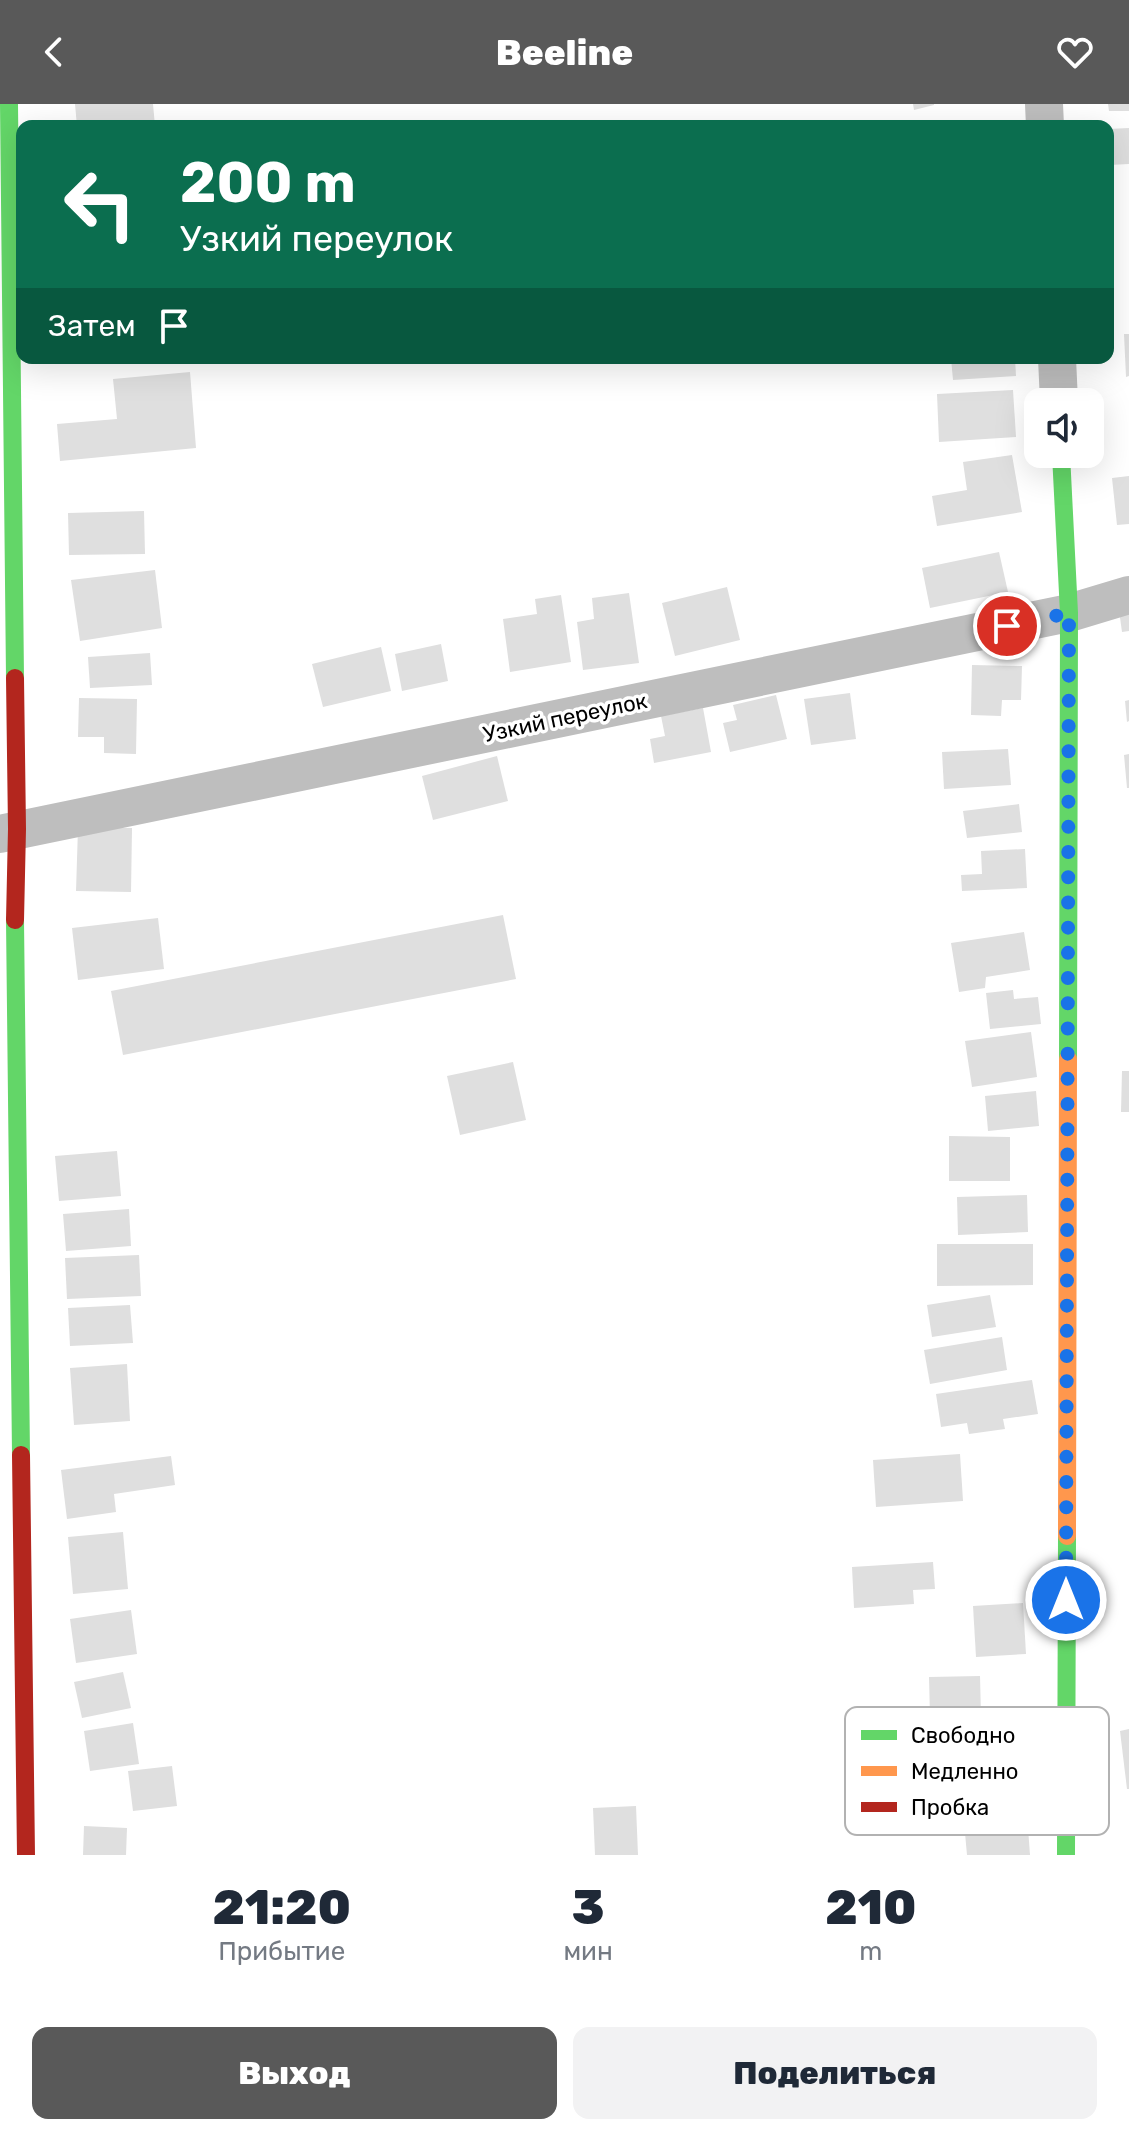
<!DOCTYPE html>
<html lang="ru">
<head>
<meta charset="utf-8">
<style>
  :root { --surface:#fff; --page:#f2f2f3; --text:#1f2937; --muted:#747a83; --accent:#595959 }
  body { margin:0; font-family:Rubik,sans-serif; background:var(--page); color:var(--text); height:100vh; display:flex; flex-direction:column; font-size:30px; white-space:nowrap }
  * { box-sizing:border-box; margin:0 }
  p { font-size:26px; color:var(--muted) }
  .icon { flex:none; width:44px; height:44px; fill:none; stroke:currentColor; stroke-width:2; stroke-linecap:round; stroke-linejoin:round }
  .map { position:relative; height:1751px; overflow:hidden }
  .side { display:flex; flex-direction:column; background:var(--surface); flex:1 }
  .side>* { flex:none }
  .hud { position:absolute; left:16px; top:16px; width:1098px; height:244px; border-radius:16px; box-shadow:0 8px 32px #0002; background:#0b6e4f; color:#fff; overflow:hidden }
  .controls { position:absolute; left:1024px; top:284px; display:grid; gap:16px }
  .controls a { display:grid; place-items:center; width:80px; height:80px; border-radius:16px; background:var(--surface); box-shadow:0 8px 32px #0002; font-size:40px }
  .pin { position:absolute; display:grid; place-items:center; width:68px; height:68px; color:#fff; margin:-34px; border:4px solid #fff; border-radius:50%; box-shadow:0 2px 8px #0007 }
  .me { position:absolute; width:88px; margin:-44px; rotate:0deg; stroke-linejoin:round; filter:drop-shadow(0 0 6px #0008) }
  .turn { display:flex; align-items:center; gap:28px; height:168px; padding:0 32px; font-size:36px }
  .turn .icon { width:104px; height:104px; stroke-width:2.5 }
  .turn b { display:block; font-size:56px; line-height:68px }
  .then { display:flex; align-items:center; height:76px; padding:0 32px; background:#0003; gap:16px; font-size:30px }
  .eta { display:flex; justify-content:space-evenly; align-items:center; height:136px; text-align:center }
  .eta b { font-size:48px; font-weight:800; line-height:56px }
  .action { display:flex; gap:16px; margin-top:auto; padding:16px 32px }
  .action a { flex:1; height:92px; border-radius:16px; background:var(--accent); color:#fff; font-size:32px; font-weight:800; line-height:92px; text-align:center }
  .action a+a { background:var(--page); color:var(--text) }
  header { display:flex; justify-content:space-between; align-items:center; height:104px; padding:0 32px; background:var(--accent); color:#fff; font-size:36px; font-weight:800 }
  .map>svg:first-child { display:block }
  .building { fill:#dfdfdf }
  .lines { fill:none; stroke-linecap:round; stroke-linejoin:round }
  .street { stroke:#bebebe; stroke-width:38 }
  .fast { stroke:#63d668; stroke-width:18 }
  .slow { stroke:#ff974d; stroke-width:18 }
  .jam { stroke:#b3261e; stroke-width:18 }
  .route { stroke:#1a73e8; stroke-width:14; stroke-dasharray:0 25.2 }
  .labels { text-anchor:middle; stroke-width:7; stroke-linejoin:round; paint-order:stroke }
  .street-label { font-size:22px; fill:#000; stroke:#fff }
  .key { fill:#fff; stroke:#b2b2b2; stroke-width:2 }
  .key-label { font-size:22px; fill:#000 }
</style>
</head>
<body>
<header><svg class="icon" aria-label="back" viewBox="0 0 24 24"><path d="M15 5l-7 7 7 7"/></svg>Beeline<svg class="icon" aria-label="heart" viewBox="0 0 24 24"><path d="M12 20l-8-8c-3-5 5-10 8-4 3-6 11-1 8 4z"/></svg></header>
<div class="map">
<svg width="1129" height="1751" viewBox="0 0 1129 1751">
  <rect width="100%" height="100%" fill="#fff"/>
  <!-- building -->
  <g class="building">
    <path d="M 75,0 L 153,0 L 155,22 L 77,22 Z"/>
    <path d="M 913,0 L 934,0 L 934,1 L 914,6 Z"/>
    <path d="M 1108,0 L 1129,0 L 1129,7 L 1109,7 Z"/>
    <path d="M 1129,24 L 1129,60 L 1109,61 L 1108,25 Z"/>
    <path d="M 1124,230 L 1129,230 L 1129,272 L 1126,273 Z"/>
    <path d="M 951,254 L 1015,254 L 1016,272 L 953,276 Z"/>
    <path d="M 190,268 L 196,344 L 60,357 L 57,320 L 117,315 L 113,275 Z"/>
    <path d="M 1013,286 L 1016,333 L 939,338 L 937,290 Z"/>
    <path d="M 1012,351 L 1022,408 L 937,422 L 932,392 L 967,386 L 963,358 Z"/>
    <path d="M 1129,372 L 1129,420 L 1117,421 L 1112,374 Z"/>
    <path d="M 144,407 L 145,450 L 69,451 L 68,409 Z"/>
    <path d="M 999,448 L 1008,488 L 930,504 L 922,464 Z"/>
    <path d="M 155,466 L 162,524 L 80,537 L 71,476 Z"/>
    <path d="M 727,483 L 740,536 L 675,552 L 662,499 Z"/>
    <path d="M 629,489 L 639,559 L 583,566 L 577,518 L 594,515 L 592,494 Z"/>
    <path d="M 561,491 L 571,558 L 510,568 L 503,515 L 537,510 L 535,495 Z"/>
    <path d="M 1129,498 L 1129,527 L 1122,528 L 1118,499 Z"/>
    <path d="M 441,540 L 448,577 L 402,587 L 395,550 Z"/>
    <path d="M 381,543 L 391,587 L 323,603 L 312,560 Z"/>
    <path d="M 150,549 L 152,581 L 90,584 L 88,553 Z"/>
    <path d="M 972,561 L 1022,562 L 1021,596 L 1002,596 L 1001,612 L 971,611 Z"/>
    <path d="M 850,589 L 856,635 L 811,641 L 804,595 Z"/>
    <path d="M 776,591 L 787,635 L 730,648 L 723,619 L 737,616 L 733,601 Z"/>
    <path d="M 79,594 L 137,595 L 136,650 L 104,649 L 104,633 L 78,633 Z"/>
    <path d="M 1129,596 L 1129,617 L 1127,618 L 1125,597 Z"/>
    <path d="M 703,604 L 711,648 L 654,659 L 650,635 L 665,632 L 661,612 Z"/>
    <path d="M 1008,645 L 1011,681 L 944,685 L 942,648 Z"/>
    <path d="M 1129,650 L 1129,684 L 1127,684 L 1124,651 Z"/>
    <path d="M 497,652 L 508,697 L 433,716 L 422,672 Z"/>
    <path d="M 1019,700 L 1022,728 L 967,734 L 963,707 Z"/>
    <path d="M 78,723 L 132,724 L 131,788 L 76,787 Z"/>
    <path d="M 1025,745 L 1027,784 L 962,787 L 961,771 L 982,770 L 981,747 Z"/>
    <path d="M 503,811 L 516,875 L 123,951 L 111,887 Z"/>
    <path d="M 158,814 L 164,865 L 78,876 L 72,824 Z"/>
    <path d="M 1024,828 L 1030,866 L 986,873 L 985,884 L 959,888 L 951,839 Z"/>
    <path d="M 1013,886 L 1014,895 L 1038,893 L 1041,920 L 990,925 L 986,889 Z"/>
    <path d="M 1031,928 L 1037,973 L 972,983 L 965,937 Z"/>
    <path d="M 513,958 L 526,1016 L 460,1031 L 447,972 Z"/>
    <path d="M 1122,967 L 1129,967 L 1129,1008 L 1121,1008 Z"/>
    <path d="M 1036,987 L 1039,1022 L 988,1027 L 985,992 Z"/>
    <path d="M 949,1032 L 1010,1033 L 1010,1077 L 949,1077 Z"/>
    <path d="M 117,1047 L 121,1092 L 59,1097 L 55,1052 Z"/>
    <path d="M 1027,1091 L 1028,1128 L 958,1131 L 957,1093 Z"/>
    <path d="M 129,1105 L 131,1142 L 66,1147 L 63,1110 Z"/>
    <path d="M 937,1140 L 1033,1140 L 1033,1181 L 937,1182 Z"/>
    <path d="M 139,1151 L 141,1192 L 67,1195 L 65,1154 Z"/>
    <path d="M 990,1191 L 996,1223 L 932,1233 L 927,1201 Z"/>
    <path d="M 130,1201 L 133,1239 L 70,1242 L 68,1204 Z"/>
    <path d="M 1002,1233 L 1007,1266 L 930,1280 L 924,1246 Z"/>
    <path d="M 127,1260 L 130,1317 L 74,1321 L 70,1264 Z"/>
    <path d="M 1032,1276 L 1038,1310 L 1003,1315 L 1005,1325 L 969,1330 L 967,1319 L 941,1323 L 936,1290 Z"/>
    <path d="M 960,1350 L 963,1397 L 876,1403 L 873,1356 Z"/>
    <path d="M 171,1352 L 175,1381 L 114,1390 L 116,1408 L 67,1415 L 61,1366 Z"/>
    <path d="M 123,1428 L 128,1485 L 73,1490 L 68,1433 Z"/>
    <path d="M 933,1458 L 935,1485 L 913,1486 L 914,1500 L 854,1504 L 852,1463 Z"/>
    <path d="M 1023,1499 L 1026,1550 L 976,1553 L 973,1502 Z"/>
    <path d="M 131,1506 L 137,1550 L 76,1559 L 70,1515 Z"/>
    <path d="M 123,1568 L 131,1604 L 82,1614 L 74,1578 Z"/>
    <path d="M 980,1572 L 981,1612 L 930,1613 L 929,1573 Z"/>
    <path d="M 133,1619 L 139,1660 L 90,1667 L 84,1627 Z"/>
    <path d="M 1129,1625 L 1129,1685 L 1127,1685 L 1120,1627 Z"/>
    <path d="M 172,1662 L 177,1702 L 133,1707 L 128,1667 Z"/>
    <path d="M 636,1702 L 638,1751 L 595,1751 L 593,1704 Z"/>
    <path d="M 84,1722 L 127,1724 L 126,1751 L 83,1751 Z"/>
    <path d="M 1028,1724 L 1030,1751 L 967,1751 L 965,1729 Z"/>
  </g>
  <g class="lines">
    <!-- street -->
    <g class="street">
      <path d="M 1044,0 L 1045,22"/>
      <path d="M 1057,254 L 1059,298"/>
      <path d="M 0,730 L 1069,509 L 1129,491"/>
    </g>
    <!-- fast -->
    <g class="fast">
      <path d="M 9,0 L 15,574"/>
      <path d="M 1061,350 L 1069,509 L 1068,955"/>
      <path d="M 15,816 L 21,1351"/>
      <path d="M 1066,1751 L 1067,1432"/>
    </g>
    <!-- slow -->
    <path class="slow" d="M 1067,1432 L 1068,955"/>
    <!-- jam -->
    <g class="jam">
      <path d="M 15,816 L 17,725 L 15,574"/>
      <path d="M 21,1351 L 26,1751"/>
    </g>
  </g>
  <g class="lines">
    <!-- route -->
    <path class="route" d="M 1007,522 L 1069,509 L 1066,1496"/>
  </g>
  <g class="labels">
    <!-- street labels -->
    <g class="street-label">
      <text transform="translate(565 613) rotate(-12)" y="8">Узкий переулок</text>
    </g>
  </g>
  <!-- legend -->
  <rect x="845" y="1603" width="264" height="128" rx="12" class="key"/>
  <rect x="861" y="1626" width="36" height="10" fill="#63d668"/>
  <rect x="861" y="1662" width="36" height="10" fill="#ff974d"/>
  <rect x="861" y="1698" width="36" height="10" fill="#b3261e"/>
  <g class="key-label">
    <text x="911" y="1639">Свободно</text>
    <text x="911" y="1675">Медленно</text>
    <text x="911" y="1711">Пробка</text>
  </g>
</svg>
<div class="controls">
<a><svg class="icon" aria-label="sound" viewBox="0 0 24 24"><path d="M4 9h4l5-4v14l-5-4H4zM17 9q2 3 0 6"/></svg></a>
</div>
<div class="pin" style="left:1007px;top:522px;background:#d93025"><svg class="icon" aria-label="arrive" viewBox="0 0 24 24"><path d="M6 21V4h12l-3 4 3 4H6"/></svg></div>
<svg class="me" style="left:1066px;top:1496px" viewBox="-20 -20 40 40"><circle r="17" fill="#1a73e8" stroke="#fff" stroke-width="3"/><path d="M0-11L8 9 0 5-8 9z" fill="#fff"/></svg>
<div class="hud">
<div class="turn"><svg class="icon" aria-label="left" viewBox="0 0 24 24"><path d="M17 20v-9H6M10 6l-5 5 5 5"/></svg><div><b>200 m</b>Узкий переулок</div></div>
<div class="then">Затем<svg class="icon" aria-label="arrive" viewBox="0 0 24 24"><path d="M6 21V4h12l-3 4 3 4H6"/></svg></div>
</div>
</div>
<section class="side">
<div class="eta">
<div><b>21:20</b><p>Прибытие</p></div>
<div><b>3</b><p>мин</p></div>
<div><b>210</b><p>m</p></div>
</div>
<div class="action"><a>Выход</a><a>Поделиться</a></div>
</section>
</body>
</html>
